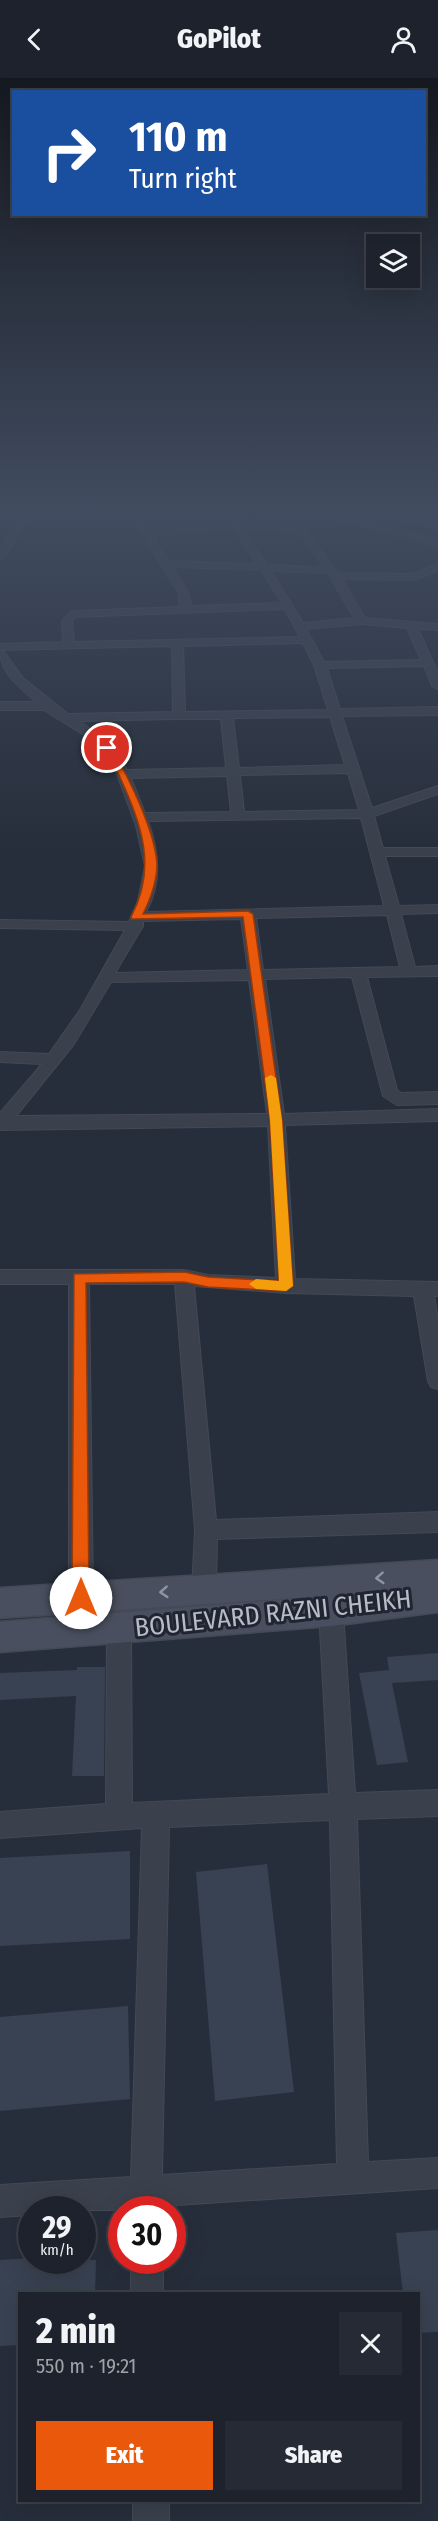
<!DOCTYPE html>
<html lang="en">
<head>
<meta charset="utf-8">
<style>
  :root { --surface:#1d222c; --page:#252a34; --text:#f1f3f6; --muted:#a0a4a9; --line:#3b3f48; --accent:#ea580c }
  body { margin:0; font-family:"Fira Sans Condensed",sans-serif; background:var(--page); color:var(--text); height:100vh; display:flex; flex-direction:column; font-size:22px; white-space:nowrap }
  * { box-sizing:border-box; margin:0 }
  p { font-size:20px; color:var(--muted) }
  .icon { flex:none; width:33px; height:33px; fill:none; stroke:currentColor; stroke-width:2; stroke-linecap:round; stroke-linejoin:round }
  .map { position:relative; flex:1; overflow:hidden }
  .panel { position:absolute; left:18px; top:2214px; width:402px; height:210px; display:flex; flex-direction:column; background:var(--surface); border-radius:0px; box-shadow:0 6px 24px #0002,0 0 0 2px var(--line) }
  .panel>* { flex:none }
  .hud { position:absolute; left:12px; top:12px; width:414px; height:126px; border-radius:0px; box-shadow:0 6px 24px #0002,0 0 0 2px var(--line); background:#1a4fa0; color:#fff; overflow:hidden }
  .fabs { position:absolute; left:366px; top:156px; display:grid; gap:12px }
  .fabs a { display:grid; place-items:center; width:54px; height:54px; border-radius:0px; background:var(--surface); box-shadow:0 6px 24px #0002,0 0 0 2px var(--line); font-size:30px }
  .speed { position:absolute; left:18px; top:2118px; display:flex; gap:12px; font-size:30px; font-weight:700; text-align:center }
  .speed>* { display:grid; place-content:center; width:78px; height:78px; border-radius:50%; background:var(--surface); box-shadow:0 6px 24px #0002,0 0 0 2px var(--line); line-height:1 }
  .speed small { font-size:15px; font-weight:400 }
  .speed .limit { border:9px solid #d22; background:#fff; color:#111 }
  .pin { position:absolute; display:grid; place-items:center; width:51px; height:51px; color:#fff; margin:-26px; border:3px solid #fff; border-radius:50%; box-shadow:0 2px 6px #0007 }
  .me { position:absolute; width:66px; margin:-33px; rotate:0deg; stroke-linejoin:round; filter:drop-shadow(0 0 4px #0008) }
  .turn { display:flex; align-items:center; gap:21px; height:126px; padding:0 18px; font-size:27px }
  .turn .icon { width:78px; height:78px; stroke-width:2.5 }
  .turn b { display:block; font-size:42px; line-height:51px }
  .round { display:grid; place-items:center; flex:none; width:63px; height:63px; border-radius:0px; background:var(--page) }
  .overview { display:flex; align-items:center; justify-content:space-between; height:102px; padding:0 18px }
  h1 { font-size:36px; font-weight:800; line-height:45px }
  .action { display:flex; gap:12px; margin-top:auto; padding:12px 18px }
  .action a { flex:1; height:69px; border-radius:0px; background:var(--accent); color:#fff; font-size:24px; font-weight:800; line-height:69px; text-align:center }
  .action a+a { background:var(--page); color:var(--text) }
  header { display:flex; justify-content:space-between; align-items:center; height:78px; padding:0 18px; background:var(--surface); font-size:27px; font-weight:800 }
  .map>svg:first-child { display:block }
  .building { fill:#394252 }
  .lines { fill:none; stroke-linecap:round; stroke-linejoin:round }
  .street-casing { stroke:#434955; stroke-width:2 }
  .secondary-casing { stroke:#434955; stroke-width:3 }
  .street { fill:#3a404c; fill-rule:evenodd }
  .secondary { fill:#494f5e; fill-rule:evenodd }
  .oneway { stroke:#9095a2 }
  .route { fill:#ea580c; stroke:#983908; stroke-width:1.5 }
  .slow { fill:#f59e0b }
  .labels { text-anchor:middle; stroke-width:6; stroke-linejoin:round; paint-order:stroke }
  .near-street-label { font-size:26px; fill:#b6bbc7; stroke:#1f2531 }
</style>
</head>
<body>
<header><svg class="icon" aria-label="back" viewBox="0 0 24 24"><path d="M15 5l-7 7 7 7"/></svg>GoPilot<svg class="icon" aria-label="person" viewBox="0 0 24 24"><circle cx="12" cy="8" r="4"/><path d="M4 21q1-7 8-7t8 7"/></svg></header>
<div class="map">
<svg width="438" height="2443" viewBox="0 0 438 2443">
  <rect width="100%" height="100%" fill="#272e3b"/>
  <!-- building -->
  <g class="building">
    <path d="M 438,1575 L 438,1602 L 392,1605 L 408,1684 L 377,1687 L 359,1595 L 389,1592 L 387,1579 Z"/>
    <path d="M 77,1589 L 105,1589 L 104,1698 L 72,1698 L 76,1618 L 0,1622 L 0,1595 L 77,1592 Z"/>
    <path d="M 130,1773 L 130,1861 L 0,1868 L 0,1780 Z"/>
    <path d="M 267,1786 L 294,2014 L 215,2023 L 196,1794 Z"/>
    <path d="M 128,1928 L 130,2021 L 0,2033 L 0,1939 Z"/>
    <path d="M 438,2152 L 438,2254 L 418,2255 L 418,2216 L 403,2216 L 396,2155 Z"/>
    <path d="M 32,2180 L 32,2182 L 96,2182 L 95,2216 L 20,2216 L 20,2267 L 0,2268 L 0,2182 Z"/>
  </g>
  <g class="lines">
    <!-- street casing -->
    <g class="street-casing">
      <g id="street">
        <path d="M 0,428 L 35,428 L 34,430 L 136,435 L 150,453 L 230,446 L 218,428 L 227,428 L 239,445 L 268,445 L 307,452 L 338,495 L 413,496 L 438,486 L 438,493 L 414,502 L 342,501 L 365,540 L 438,546 L 438,552 L 418,551 L 438,595 L 438,611 L 432,608 L 424,588 L 327,590 L 340,631 L 438,629 L 438,637 L 342,638 L 372,730 L 438,708 L 438,716 L 374,738 L 383,770 L 438,770 L 438,778 L 385,778 L 399,828 L 438,827 L 438,835 L 401,836 L 415,889 L 438,888 L 438,898 L 367,899 L 397,1012 L 401,1015 L 438,1014 L 438,1026 L 397,1027 L 383,1018 L 352,899 L 265,901 L 284,1036 L 438,1031 L 438,1043 L 285,1047 L 295,1201 L 438,1204 L 438,1218 L 434,1218 L 438,1242 L 438,1311 L 431,1309 L 428,1303 L 414,1218 L 286,1215 L 194,1208 L 216,1442 L 438,1434 L 438,1454 L 217,1461 L 216,1511 L 212,1518 L 204,1522 L 196,1518 L 192,1511 L 195,1452 L 175,1206 L 89,1206 L 93,1520 L 89,1528 L 81,1531 L 73,1528 L 69,1520 L 69,1206 L 0,1206 L 0,1192 L 184,1192 L 208,1197 L 276,1200 L 268,1048 L 0,1052 L 0,1035 L 42,986 L 0,984 L 0,974 L 49,976 L 80,932 L 125,852 L 0,850 L 0,842 L 129,844 L 138,823 L 145,788 L 136,748 L 117,696 L 102,672 L 92,662 L 44,632 L 0,632 L 0,624 L 36,624 C 21,610 0,595 0,573 L 4,574 L 23,600 L 68,636 L 173,634 L 172,568 L 0,572 L 0,566 L 63,564 L 62,543 L 72,533 L 180,529 L 178,514 L 133,441 L 31,435 L 5,479 L 0,482 L 0,471 L 22,435 L 0,434 ZM 234,451 L 257,486 L 169,483 L 153,458 ZM 243,451 L 268,451 L 301,456 L 324,489 L 267,487 ZM 173,489 L 261,492 L 282,525 L 191,528 L 188,514 ZM 271,493 L 328,495 L 354,540 L 303,545 ZM 285,531 L 300,559 L 74,564 L 72,543 L 75,539 ZM 361,546 L 407,550 L 421,582 L 324,584 L 306,551 ZM 303,565 L 314,587 L 328,632 L 185,634 L 183,568 ZM 330,639 L 345,687 L 239,690 L 233,640 ZM 175,641 L 221,641 L 226,690 L 127,692 C 113,670 101,657 79,643 ZM 348,695 L 359,732 L 244,734 L 240,697 ZM 227,698 L 231,734 L 145,735 L 131,700 ZM 361,740 L 384,828 L 146,834 C 162,806 159,773 148,743 ZM 387,837 L 400,889 L 263,892 L 256,840 ZM 241,841 L 248,892 L 115,895 L 143,848 L 143,843 ZM 249,902 L 267,1036 L 16,1038 L 74,966 L 111,904 Z"/>
        <path d="M 282,428 C 324,424 396,451 438,462 L 438,468 Z"/>
        <path d="M 350,428 L 364,428 L 438,446 L 438,452 Z"/>
        <path d="M 331,1522 L 339,1525 L 343,1533 L 355,1715 L 438,1712 L 438,1738 L 357,1741 L 368,2084 L 438,2080 L 438,2110 L 162,2128 L 162,2132 L 32,2132 L 32,2137 L 0,2139 L 0,2107 L 131,2099 L 142,1750 L 0,1760 L 0,1734 L 106,1726 L 107,1550 L 111,1542 L 119,1539 L 127,1542 L 131,1550 L 132,1725 L 329,1716 L 319,1533 L 323,1525 ZM 330,1742 L 337,2086 L 162,2097 L 169,1749 Z"/>
        <rect x="131" y="2182" width="32" height="34"/>
        <rect x="133" y="2422" width="36" height="21"/>
      </g>
    </g>
    <!-- secondary casing -->
    <g class="secondary-casing">
      <path id="secondary" d="M 438,1482 L 438,1534 L 331,1548 L 0,1574 L 0,1544 L 341,1517 L 0,1540 L 0,1510 Z"/>
    </g>
    <!-- street -->
    <use href="#street" class="street"/>
    <!-- secondary -->
    <use href="#secondary" class="secondary"/>
  </g>
  <!-- one-way arrows -->
  <defs><path id="oneway-chevron" d="M-2-3.5L2.5 0L-2 3.5" fill="none" stroke-width="1.6" stroke-linecap="round" stroke-linejoin="round" transform="scale(1.5)"/></defs>
  <g class="oneway">
    <use href="#oneway-chevron" transform="translate(380 1500) rotate(176)"/>
    <use href="#oneway-chevron" transform="translate(164 1514) rotate(176)"/>
  </g>
  <!-- sky -->
  <linearGradient id="sky" x2="0" y2="1"><stop stop-color="#151920"/><stop offset="0.56" stop-color="#414c60"/><stop offset="1" stop-color="#414c60" stop-opacity="0"/></linearGradient>
  <rect width="438" height="770" fill="url(#sky)"/>
  <!-- route -->
  <path class="route" d="M 104,669 L 110,669 C 128,697 155,753 157,786 C 157,802 150,822 143,836 L 248,833 L 253,836 L 282,1042 L 293,1208 L 286,1213 L 208,1209 L 184,1204 L 86,1205 L 89,1520 L 86,1525 L 81,1527 L 75,1525 L 72,1520 L 74,1196 L 184,1194 L 208,1199 L 279,1203 L 270,1042 L 243,839 L 132,841 L 131,839 C 158,789 141,745 119,697 C 114,688 104,678 104,669 Z"/>
  <!-- slow -->
  <path class="slow" d="M 271,997 L 276,1000 L 282,1042 L 293,1208 L 286,1213 L 256,1211 L 249,1206 L 256,1201 L 279,1203 L 270,1042 L 265,1000 Z"/>
  <g class="labels">
    <!-- near-street labels -->
    <g class="near-street-label">
      <text transform="translate(273 1535) rotate(-6)" y="9">BOULEVARD RAZNI CHEIKH</text>
    </g>
  </g>
</svg>
<div class="fabs">
<a><svg class="icon" aria-label="layers" viewBox="0 0 24 24"><path d="M12 4l9 5-9 5-9-5zM3 14l9 5 9-5"/></svg></a>
</div>
<div class="speed"><div>29<small>km/h</small></div><div class="limit">30</div></div>
<div class="pin" style="left:107px;top:670px;background:#d93025"><svg class="icon" aria-label="arrive" viewBox="0 0 24 24"><path d="M6 21V4h12l-3 4 3 4H6"/></svg></div>
<svg class="me" style="left:81px;top:1520px" viewBox="-20 -20 40 40"><circle r="19" fill="#fff"/><path d="M0-13L10 11 0 6-10 11z" fill="#ea580c"/></svg>
<div class="hud">
<div class="turn"><svg class="icon" aria-label="right" viewBox="0 0 24 24"><path d="M7 20v-9h11M14 6l5 5-5 5"/></svg><div><b>110 m</b>Turn right</div></div>
</div>
<section class="panel">
<div class="overview"><div><h1>2 min</h1><p>550 m · 19:21</p></div><a class="round"><svg class="icon" aria-label="close" viewBox="0 0 24 24"><path d="M6 6l12 12M18 6L6 18"/></svg></a></div>
<div class="action"><a>Exit</a><a>Share</a></div>
</section>
</div>
</body>
</html>
